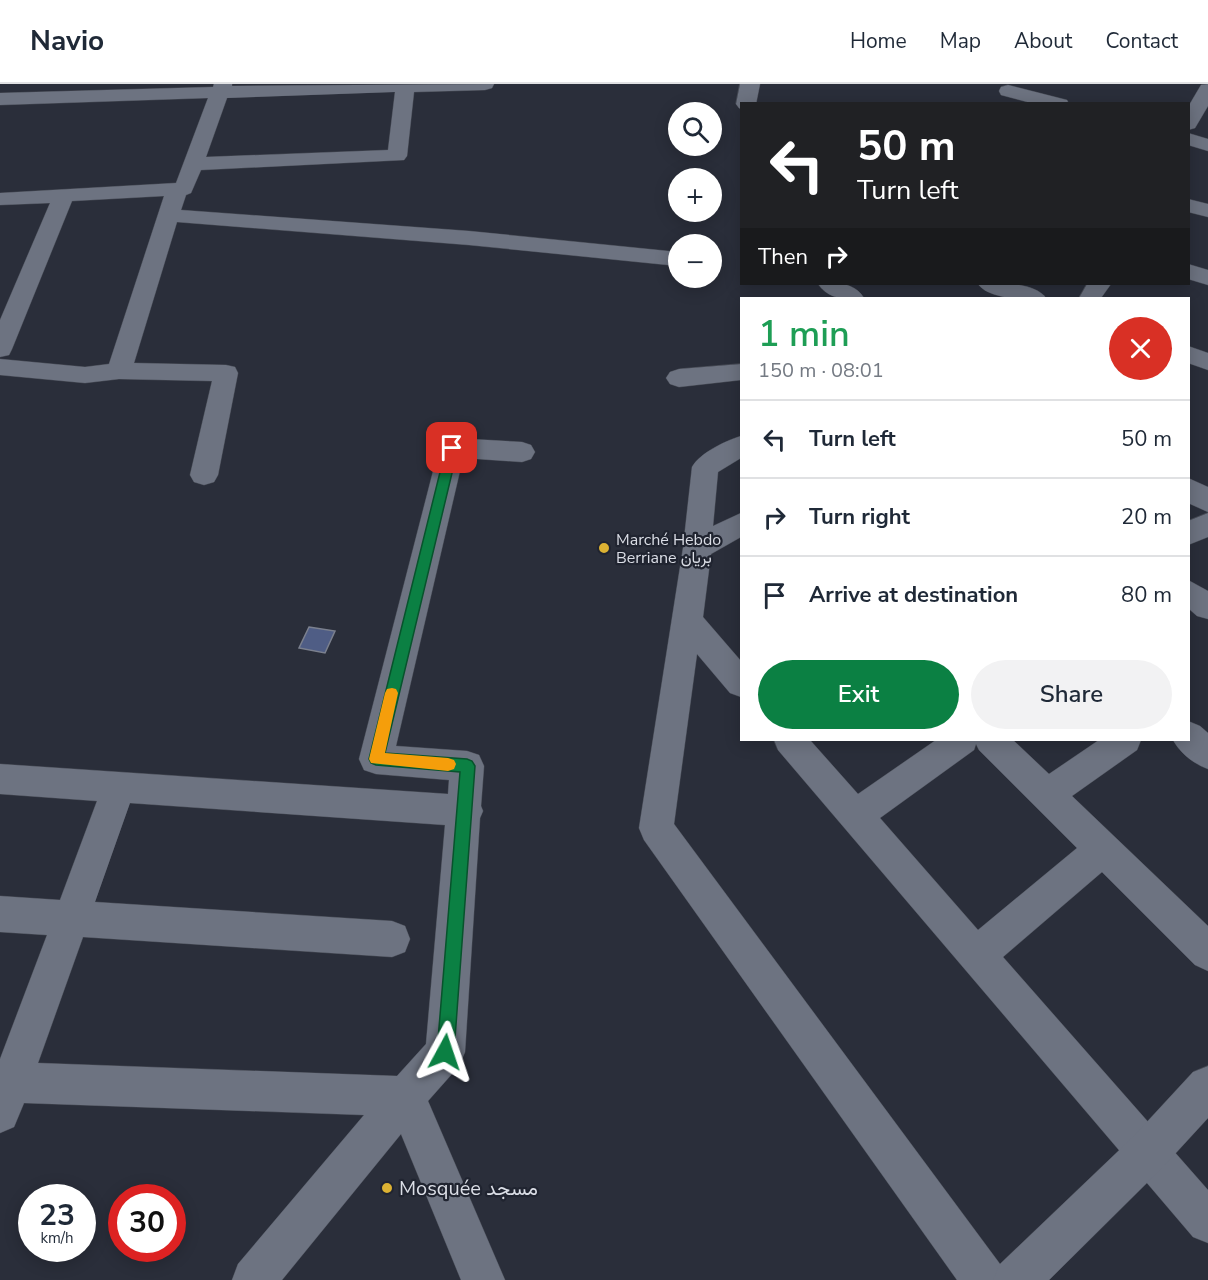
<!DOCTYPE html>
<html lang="en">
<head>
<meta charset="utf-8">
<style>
  :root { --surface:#fff; --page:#f2f2f3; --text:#1f2937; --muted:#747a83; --line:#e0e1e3; --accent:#0b8043 }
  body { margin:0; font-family:"Nunito Sans",Vazirmatn,sans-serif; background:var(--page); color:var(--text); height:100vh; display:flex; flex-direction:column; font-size:22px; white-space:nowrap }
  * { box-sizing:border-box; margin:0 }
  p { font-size:20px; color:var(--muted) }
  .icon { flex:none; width:33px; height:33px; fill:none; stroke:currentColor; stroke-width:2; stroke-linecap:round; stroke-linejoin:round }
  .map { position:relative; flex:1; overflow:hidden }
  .details { position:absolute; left:740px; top:213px; width:450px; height:444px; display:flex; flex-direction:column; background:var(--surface); border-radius:0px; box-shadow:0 3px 15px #0003 }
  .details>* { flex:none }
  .top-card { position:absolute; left:740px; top:18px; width:450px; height:183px; border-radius:0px; box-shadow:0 3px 15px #0003; background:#202124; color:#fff; overflow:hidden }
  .fabs { position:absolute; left:668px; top:18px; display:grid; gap:12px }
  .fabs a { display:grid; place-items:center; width:54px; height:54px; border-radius:50%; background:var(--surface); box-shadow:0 3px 15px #0003; font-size:30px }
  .speed { position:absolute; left:18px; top:1100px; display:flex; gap:12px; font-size:30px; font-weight:700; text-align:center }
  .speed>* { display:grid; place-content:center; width:78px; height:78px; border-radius:50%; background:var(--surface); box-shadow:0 3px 15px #0003; line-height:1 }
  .speed small { font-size:15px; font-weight:400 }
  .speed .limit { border:9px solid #d22; background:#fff; color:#111 }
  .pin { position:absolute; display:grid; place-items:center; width:51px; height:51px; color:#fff; margin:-26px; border-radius:12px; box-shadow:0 3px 9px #0006 }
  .me { position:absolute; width:66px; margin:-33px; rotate:5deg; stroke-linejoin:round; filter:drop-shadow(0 0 4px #0008) }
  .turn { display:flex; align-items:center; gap:21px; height:126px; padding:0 18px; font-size:27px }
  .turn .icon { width:78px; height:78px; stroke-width:2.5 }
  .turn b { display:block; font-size:42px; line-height:51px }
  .then { display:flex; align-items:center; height:57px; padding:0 18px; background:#0003; gap:12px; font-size:22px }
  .round { display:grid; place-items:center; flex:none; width:63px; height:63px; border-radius:32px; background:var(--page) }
  .head { display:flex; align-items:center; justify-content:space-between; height:102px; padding:0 18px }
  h1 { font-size:36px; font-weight:600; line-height:45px; color:#1e9e55 }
  .button { display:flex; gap:12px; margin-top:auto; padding:12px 18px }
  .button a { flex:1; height:69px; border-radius:36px; background:var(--accent); color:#fff; font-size:24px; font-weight:600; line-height:69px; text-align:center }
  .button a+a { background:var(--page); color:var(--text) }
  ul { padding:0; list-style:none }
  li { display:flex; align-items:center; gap:18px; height:78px; padding:0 18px; border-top:2px solid var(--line) }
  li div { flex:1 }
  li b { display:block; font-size:22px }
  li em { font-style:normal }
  header { display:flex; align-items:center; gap:36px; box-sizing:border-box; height:84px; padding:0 30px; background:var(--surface); border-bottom:2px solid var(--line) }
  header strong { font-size:28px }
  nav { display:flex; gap:33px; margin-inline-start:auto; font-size:21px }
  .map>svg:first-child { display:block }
  .building { fill:#4f5d85; stroke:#7b808e; stroke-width:1.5 }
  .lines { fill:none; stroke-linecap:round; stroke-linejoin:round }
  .minor-casing { stroke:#464a54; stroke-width:1 }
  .tertiary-casing { stroke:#464a54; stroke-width:1 }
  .minor { fill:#6d7381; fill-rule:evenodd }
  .tertiary { fill:#6d7381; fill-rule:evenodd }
  .route { fill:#0b8043; stroke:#07532c; stroke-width:1.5 }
  .slow { fill:#f59e0b }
  .poi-dot { fill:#dcb233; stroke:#202430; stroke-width:2 }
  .labels { text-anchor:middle; stroke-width:4.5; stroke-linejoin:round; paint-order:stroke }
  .poi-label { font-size:16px; fill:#dbdee6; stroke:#202430; text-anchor:start }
  .near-poi-label { font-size:20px; fill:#dbdee6; stroke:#202430; text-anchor:start }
</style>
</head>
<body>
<header>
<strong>Navio</strong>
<nav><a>Home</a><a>Map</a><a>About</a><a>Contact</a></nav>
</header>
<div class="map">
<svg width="1208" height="1196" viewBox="0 0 1208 1196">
  <rect width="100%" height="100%" fill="#2a2e3a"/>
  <!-- building -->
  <path class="building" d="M 309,543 L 335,547 L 325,569 L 299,564 Z"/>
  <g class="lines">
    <!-- minor casing -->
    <g class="minor-casing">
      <g id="minor">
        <path d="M 214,0 L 232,0 L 232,2 L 494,0 L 492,4 L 485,6 L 414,8 L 407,72 L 404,76 L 201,86 L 191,109 L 186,111 L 181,126 L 469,147 L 678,168 L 678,182 L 469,161 L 177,138 L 134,279 L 226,281 L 235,283 L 238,289 L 218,391 L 214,398 L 204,401 L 194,398 L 190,391 L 212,297 L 119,295 L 85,299 L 0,291 L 0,275 L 85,283 L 109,280 L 164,112 L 72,117 L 12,265 L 9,271 L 0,273 L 0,236 L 50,119 L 0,121 L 0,109 L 176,99 L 208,14 L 0,21 L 0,9 L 213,3 ZM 395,8 L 388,66 L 206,73 L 227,14 Z"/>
        <path d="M 1208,0 L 1208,22 L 1195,44 L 1188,46 L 1188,23 L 1201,1 Z"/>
        <path d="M 1008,1 L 1067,16 L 1069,20 L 1035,20 L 1001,11 L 999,7 L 1001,3 Z"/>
        <path d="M 1188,49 L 1208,55 L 1208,67 L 1188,61 Z"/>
        <path d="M 1188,115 L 1208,120 L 1208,133 L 1188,128 Z"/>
        <path d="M 1188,180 L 1208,186 L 1208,201 L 1188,195 Z"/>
        <path d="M 978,200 C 995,198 1035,198 1046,214 C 1029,216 989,216 978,200 Z"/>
        <path d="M 1087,200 L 1111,200 L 1101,214 L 1079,214 Z"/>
        <path d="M 1188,262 L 1208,269 L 1208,286 L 1188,279 Z"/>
        <path d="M 741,280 L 741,296 L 679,303 L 670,300 L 666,294 L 670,288 L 679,285 Z"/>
        <path d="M 741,352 L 741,374 L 718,388 L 713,442 L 741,429 L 741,453 L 711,470 L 703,533 L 741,577 L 741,613 L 730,609 L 697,570 L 674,740 L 1000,1180 L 1006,1196 L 957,1196 L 644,756 L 639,744 L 683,464 L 692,383 C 700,369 725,357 741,352 Z"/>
        <path d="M 452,354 L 522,358 L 531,361 L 535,368 L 531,375 L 522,378 L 463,374 L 396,662 L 467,667 L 479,671 L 484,682 L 481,722 L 483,727 L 480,734 L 465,968 L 459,982 L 428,1017 L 505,1196 L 461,1196 L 401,1050 L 282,1196 L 232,1196 L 238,1180 L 364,1031 L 24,1019 L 14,1043 L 0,1049 L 0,975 L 47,851 L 0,848 L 0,812 L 60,816 L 97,717 L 0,710 L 0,680 L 448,710 L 449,696 L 376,690 L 364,686 L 359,675 L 439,364 L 443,357 ZM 130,719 L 445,741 L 426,960 L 397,992 L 38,979 L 83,853 L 392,873 L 405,868 L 410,855 L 405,842 L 392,837 L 95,818 Z"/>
        <path d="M 1208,429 L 1208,453 L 1188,461 L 1188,437 Z"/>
        <path d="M 1188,496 L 1208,507 L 1208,535 L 1197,532 L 1188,524 Z"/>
        <path d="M 1188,637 L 1200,642 L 1208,649 L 1208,685 C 1194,680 1180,669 1173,656 L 1188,656 Z"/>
        <path d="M 774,656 L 810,656 L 858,710 L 936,656 L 1013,656 L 1049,690 L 1099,656 L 1141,656 L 1137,666 L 1072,712 L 1208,842 L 1208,887 L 1195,881 L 1102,788 L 1003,873 L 1208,1106 L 1208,1159 L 1193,1153 L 778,666 ZM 976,660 L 979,666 L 1077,764 L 978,846 L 880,734 L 974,666 Z"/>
      </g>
    </g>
    <!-- tertiary casing -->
    <g class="tertiary-casing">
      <g id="tertiary">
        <path d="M 740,0 L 760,0 L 756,20 L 741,20 L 741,25 L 739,24 L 736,20 Z"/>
        <path d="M 818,200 C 835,198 854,198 864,214 C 847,216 829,216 818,200 Z"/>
        <path d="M 1188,394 L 1208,403 L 1208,428 L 1188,419 Z"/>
        <path d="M 1208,982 L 1208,1034 L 1163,1083 L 1049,1196 L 993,1196 L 1000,1180 L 1133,1053 L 1193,988 Z"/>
      </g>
    </g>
    <!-- minor -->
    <use href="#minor" class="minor"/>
    <!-- tertiary -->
    <use href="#tertiary" class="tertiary"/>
  </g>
  <!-- route -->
  <path class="route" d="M 452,360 L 458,364 L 385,669 L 467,675 L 472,677 L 475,682 L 454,968 L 451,974 L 445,976 L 439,974 L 437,968 L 460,688 L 376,681 L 371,679 L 369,675 L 446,364 Z"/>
  <!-- slow -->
  <path class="slow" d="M 392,604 L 396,605 L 398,609 L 385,669 L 448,674 L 454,676 L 456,680 L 454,685 L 448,687 L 371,679 L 369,675 L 385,609 L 387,605 Z"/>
  <!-- markers -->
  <g class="poi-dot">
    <circle cx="604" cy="464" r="6"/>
    <circle cx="387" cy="1104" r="6"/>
  </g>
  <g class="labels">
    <!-- poi labels -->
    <g class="poi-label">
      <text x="616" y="461">Marché Hebdo<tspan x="616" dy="18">Berriane بريان</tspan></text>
    </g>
    <!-- near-poi labels -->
    <g class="near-poi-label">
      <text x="399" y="1111">Mosquée مسجد</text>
    </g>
  </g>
</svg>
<div class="fabs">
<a><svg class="icon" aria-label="search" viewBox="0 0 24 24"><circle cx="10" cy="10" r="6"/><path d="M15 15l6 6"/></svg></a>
<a>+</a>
<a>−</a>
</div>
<div class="speed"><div>23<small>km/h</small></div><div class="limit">30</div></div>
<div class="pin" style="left:452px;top:364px;background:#d93025"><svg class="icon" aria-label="arrive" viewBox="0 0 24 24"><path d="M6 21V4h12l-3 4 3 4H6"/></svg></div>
<svg class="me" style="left:445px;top:968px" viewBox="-20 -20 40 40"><path d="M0-17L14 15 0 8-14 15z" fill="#0b8043" stroke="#fff" stroke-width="4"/></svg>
<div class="top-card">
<div class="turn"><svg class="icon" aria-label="left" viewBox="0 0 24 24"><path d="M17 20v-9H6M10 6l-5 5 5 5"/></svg><div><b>50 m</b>Turn left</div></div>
<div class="then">Then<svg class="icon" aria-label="right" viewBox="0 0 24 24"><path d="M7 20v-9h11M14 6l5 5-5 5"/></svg></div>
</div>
<section class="details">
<div class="head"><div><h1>1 min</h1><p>150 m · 08:01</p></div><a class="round" style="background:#d93025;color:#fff"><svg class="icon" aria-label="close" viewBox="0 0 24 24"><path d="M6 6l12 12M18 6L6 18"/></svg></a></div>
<ul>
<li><svg class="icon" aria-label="left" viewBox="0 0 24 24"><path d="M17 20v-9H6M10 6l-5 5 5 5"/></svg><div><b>Turn left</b></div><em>50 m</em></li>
<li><svg class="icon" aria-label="right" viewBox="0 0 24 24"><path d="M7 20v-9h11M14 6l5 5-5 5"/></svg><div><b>Turn right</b></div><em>20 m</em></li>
<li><svg class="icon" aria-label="arrive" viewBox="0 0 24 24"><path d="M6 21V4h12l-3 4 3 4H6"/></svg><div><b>Arrive at destination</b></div><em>80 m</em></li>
</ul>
<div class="button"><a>Exit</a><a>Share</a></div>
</section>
</div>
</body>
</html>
